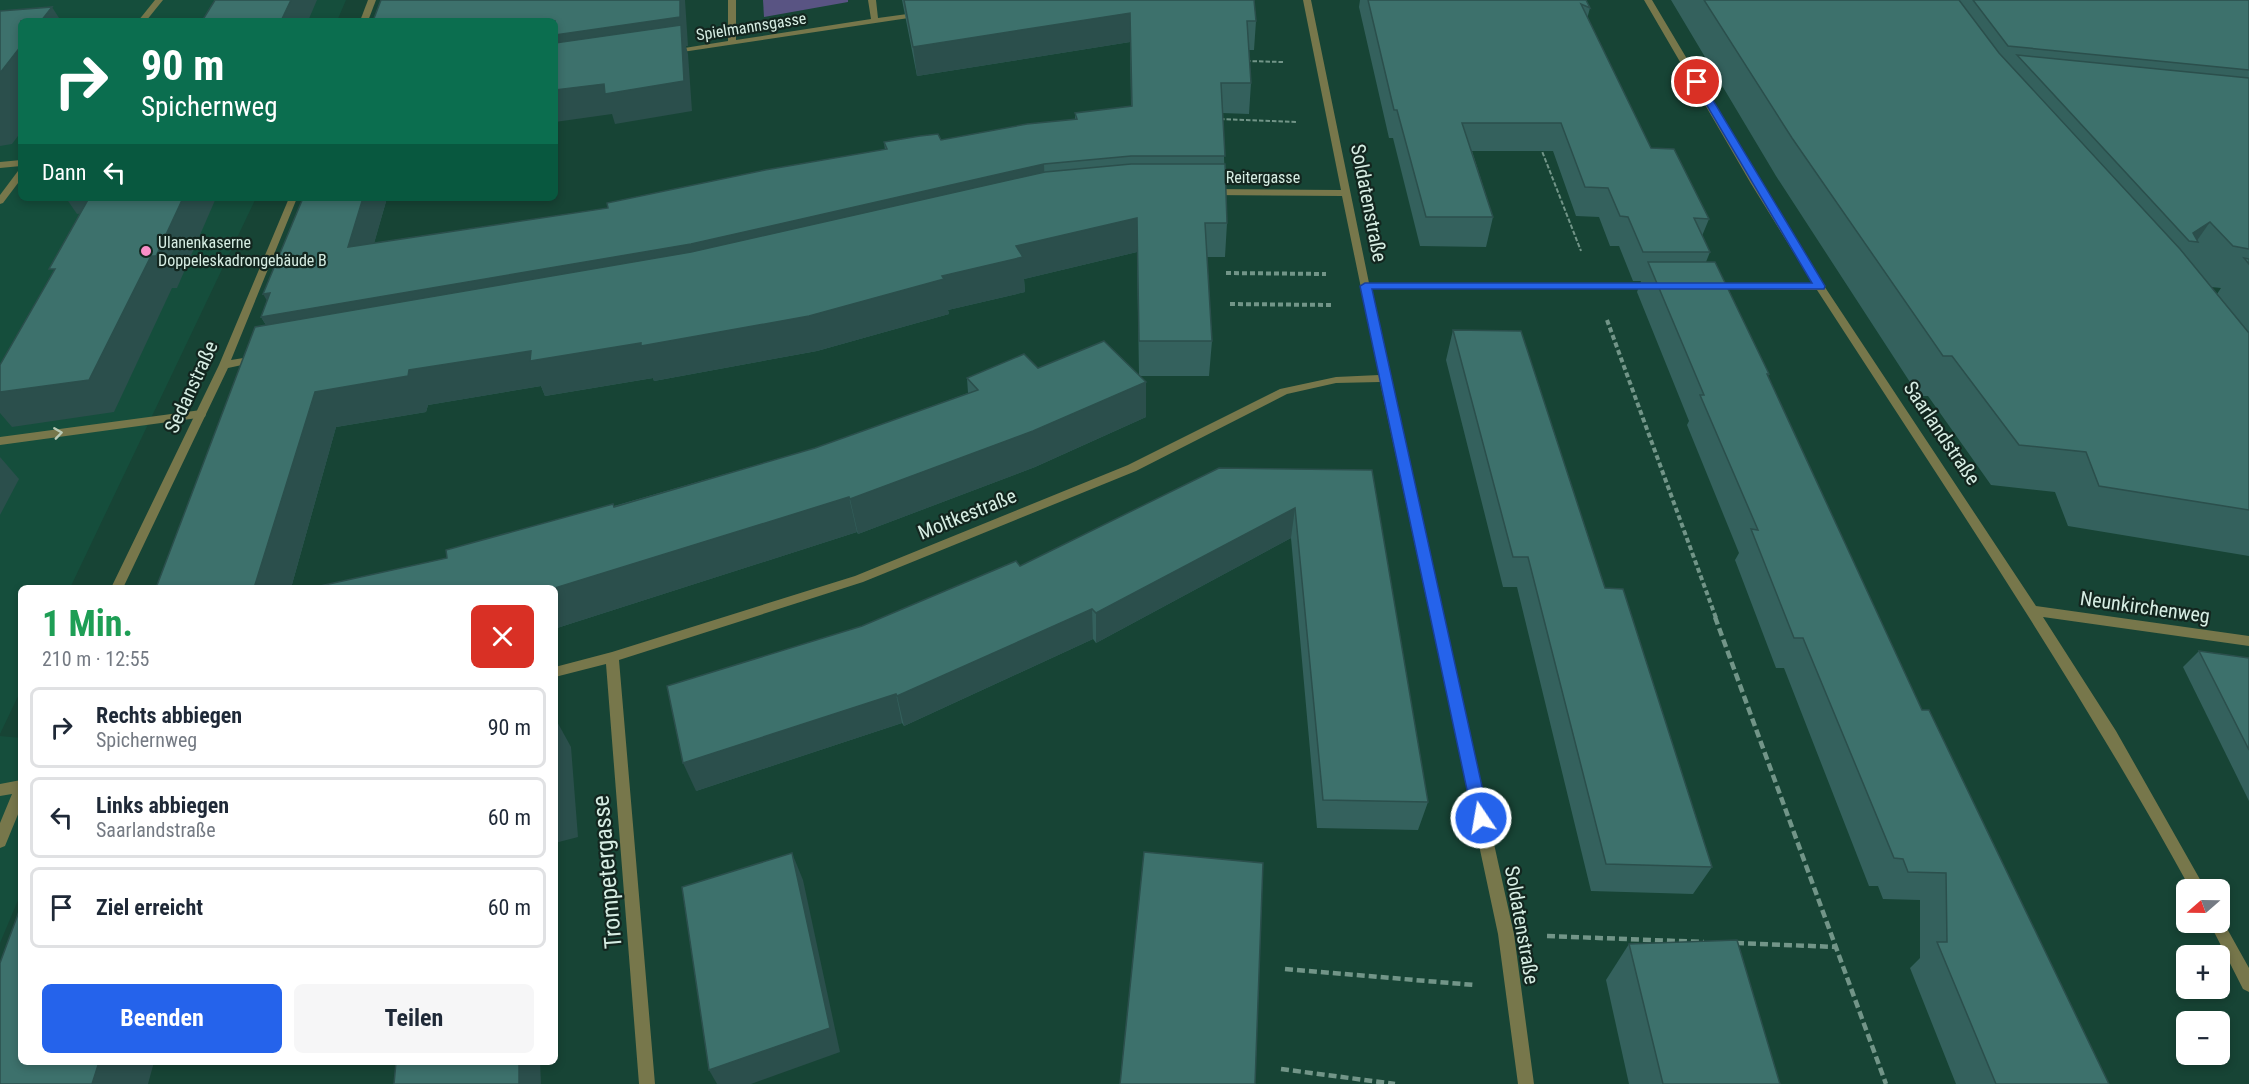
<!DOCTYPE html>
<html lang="de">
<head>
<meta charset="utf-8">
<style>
  :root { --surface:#fff; --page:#f6f6f7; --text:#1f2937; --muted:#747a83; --line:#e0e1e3; --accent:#2563eb }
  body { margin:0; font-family:"Roboto Condensed",sans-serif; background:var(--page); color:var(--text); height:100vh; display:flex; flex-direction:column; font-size:22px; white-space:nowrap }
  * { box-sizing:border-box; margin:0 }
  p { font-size:20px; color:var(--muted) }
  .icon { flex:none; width:33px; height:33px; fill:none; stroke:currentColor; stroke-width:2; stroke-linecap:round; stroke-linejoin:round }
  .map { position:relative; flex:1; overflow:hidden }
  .sheet { position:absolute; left:18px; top:585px; width:540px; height:480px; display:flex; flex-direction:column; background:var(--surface); border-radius:9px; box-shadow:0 3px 9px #0003 }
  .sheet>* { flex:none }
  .top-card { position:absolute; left:18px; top:18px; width:540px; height:183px; border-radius:9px; box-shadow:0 3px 9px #0003; background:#0b6e4f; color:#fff; overflow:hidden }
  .needle { width:39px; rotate:250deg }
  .tools { position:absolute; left:2176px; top:879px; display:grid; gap:12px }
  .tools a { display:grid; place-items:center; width:54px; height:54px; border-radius:9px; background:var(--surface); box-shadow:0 3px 9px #0003; font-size:30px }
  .pin { position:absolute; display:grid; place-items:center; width:51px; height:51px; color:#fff; margin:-26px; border:3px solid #fff; border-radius:50%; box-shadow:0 2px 6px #0007 }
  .me { position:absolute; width:66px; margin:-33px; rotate:348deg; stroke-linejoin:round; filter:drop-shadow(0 0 4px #0008) }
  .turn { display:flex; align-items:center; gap:21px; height:126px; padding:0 24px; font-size:27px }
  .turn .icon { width:78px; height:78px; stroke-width:2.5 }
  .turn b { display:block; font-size:42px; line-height:51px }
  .then { display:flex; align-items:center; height:57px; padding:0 24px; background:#0003; gap:12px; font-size:22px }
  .round { display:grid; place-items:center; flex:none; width:63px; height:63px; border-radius:9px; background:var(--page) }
  .summary { display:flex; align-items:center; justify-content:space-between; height:102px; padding:0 24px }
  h1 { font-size:36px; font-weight:700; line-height:45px; color:#1e9e55 }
  .primary-button { display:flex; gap:12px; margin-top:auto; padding:12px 24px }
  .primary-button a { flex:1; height:69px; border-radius:9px; background:var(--accent); color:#fff; font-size:24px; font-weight:700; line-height:69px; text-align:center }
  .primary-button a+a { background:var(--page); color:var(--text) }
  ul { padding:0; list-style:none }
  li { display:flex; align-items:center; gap:18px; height:81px; margin:0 12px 9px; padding:0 12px; border:3px solid var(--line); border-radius:9px }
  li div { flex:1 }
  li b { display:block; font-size:22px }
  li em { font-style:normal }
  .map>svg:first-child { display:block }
  .built { fill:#154e3c }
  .green { fill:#595483 }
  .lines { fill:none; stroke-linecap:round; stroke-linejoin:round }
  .path-far2 { stroke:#729588; stroke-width:2; stroke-dasharray:4.5 2; stroke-linecap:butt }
  .path-far1 { stroke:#729588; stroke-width:4; stroke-dasharray:5 3; stroke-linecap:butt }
  .path { stroke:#729588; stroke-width:4.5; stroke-dasharray:8 4; stroke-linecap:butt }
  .service { fill:#77774b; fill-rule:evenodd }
  .minor { fill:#77774b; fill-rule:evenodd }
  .wall { fill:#34615d; fill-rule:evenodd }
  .shaded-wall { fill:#2b4f4c }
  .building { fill:#3d716c; stroke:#2b4f4c; stroke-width:1.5 }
  .oneway { stroke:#bacab5 }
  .route { fill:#2563eb; stroke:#184099; stroke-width:1.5 }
  .poi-dot { fill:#fa8fc8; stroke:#13261f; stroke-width:2 }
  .labels { text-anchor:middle; stroke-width:4.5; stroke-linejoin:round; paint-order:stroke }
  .far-street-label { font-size:16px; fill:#d6ede3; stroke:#13261f }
  .far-poi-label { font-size:16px; fill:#d6ede3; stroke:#13261f; text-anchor:start }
  .street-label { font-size:20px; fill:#d6ede3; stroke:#13261f }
  .near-street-label { font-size:24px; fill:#d6ede3; stroke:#13261f }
</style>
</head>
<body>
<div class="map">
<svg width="2249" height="1084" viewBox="0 0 2249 1084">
  <rect width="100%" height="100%" fill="#174435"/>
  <!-- built -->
  <g class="built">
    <path d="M 0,0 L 346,0 L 337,21 L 21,21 L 21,198 L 256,198 L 70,588 L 21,588 L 21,690 L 0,734 Z"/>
    <path d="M 0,736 L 21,738 L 21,893 L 0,943 Z"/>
  </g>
  <!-- green -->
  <path class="green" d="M 763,0 L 848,0 L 848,2 L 764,17 Z"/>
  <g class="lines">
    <!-- path-far2 -->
    <g class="path-far2">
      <path d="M 1246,61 L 1283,62"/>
      <path d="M 1220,119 L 1296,122"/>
      <path d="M 1540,146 L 1581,251"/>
    </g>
    <!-- path-far1 -->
    <g class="path-far1">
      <path d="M 1226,273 L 1326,274"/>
      <path d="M 1230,304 L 1332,305"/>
      <path d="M 1607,320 L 1716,618"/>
    </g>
    <!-- path -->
    <g class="path">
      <path d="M 1715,617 L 1886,1084"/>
      <path d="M 1547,936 L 1704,942"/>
      <path d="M 1736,943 L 1837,947"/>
      <path d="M 1285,969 L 1474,985"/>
      <path d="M 1281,1069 L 1395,1084"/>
    </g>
    <!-- service -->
    <g class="service">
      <path d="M 155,0 L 163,0 L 146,21 L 138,21 Z"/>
      <path d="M 21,160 L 21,166 L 0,168 L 0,162 Z"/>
      <path d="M 21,170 L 21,179 L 3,203 L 0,204 L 0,195 L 18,171 Z"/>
      <path d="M 201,410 L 206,414 L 205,417 L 0,445 L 0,437 Z"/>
    </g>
    <!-- minor -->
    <g class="minor">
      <path d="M 368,0 L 376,0 L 368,21 L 360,21 Z"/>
      <path d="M 728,0 L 736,0 L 736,40 L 871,19 L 868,0 L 876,0 L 878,18 L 922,12 L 926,14 L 922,16 L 669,54 L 669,50 L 672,50 L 728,41 Z"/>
      <path d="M 1303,0 L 1311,0 L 1369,283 L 1654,283 L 1659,286 L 1654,289 L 1371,289 L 1514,934 L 1534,1084 L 1518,1084 L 1498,934 L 1380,382 L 1336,383 L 1287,394 L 1136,471 L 863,582 L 619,660 L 655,1084 L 639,1084 L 606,664 L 555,677 L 555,667 L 612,652 L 855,576 L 1128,465 L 1280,389 L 1336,377 L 1379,375 L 1342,196 L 1211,195 L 1207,192 L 1211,189 L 1341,190 Z"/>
      <path d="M 1644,0 L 1652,0 L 1803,254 L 2036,606 L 2249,636 L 2249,646 L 2043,617 L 2116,731 L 2206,890 L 2191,890 C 2077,682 1945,488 1817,290 L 1713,289 L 1708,286 L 1713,283 L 1813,284 L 1750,182 Z"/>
      <path d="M 289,198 L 297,198 L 231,360 L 256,356 L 261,359 L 256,362 L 228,368 L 123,588 L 111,588 L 219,365 Z"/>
      <path d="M 21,780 L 21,807 L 5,846 L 0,848 L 0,823 L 12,794 L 0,796 L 0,784 Z"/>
      <path d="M 2220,916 L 2249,968 L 2249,992 L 2243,989 L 2209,922 L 2220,922 Z"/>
    </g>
  </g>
  <!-- wall -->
  <g class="wall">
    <path d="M 902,0 L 1254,0 L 1256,21 L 1254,50 L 1249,50 L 1251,83 L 1249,114 L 1222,113 L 1227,223 L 1225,257 L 1207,257 L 1212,341 L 1209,376 L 1140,376 L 1146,382 L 1146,417 L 1035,467 L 858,534 L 857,532 L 557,628 L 555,588 L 447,558 L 614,506 L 815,448 L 968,393 L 967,378 L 1038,368 L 1139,375 L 1137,252 L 1024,279 L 1025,292 L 948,310 L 949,314 L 817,351 L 654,381 L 653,378 L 545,396 L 541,386 L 428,405 L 426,412 L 336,427 L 291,588 L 156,588 L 266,325 L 261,317 L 303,198 L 387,198 L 374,243 L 608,208 L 885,150 L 884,142 L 941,140 L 1075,119 L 1075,113 L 1131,106 L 1130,42 L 917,76 Z"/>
    <path d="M 1360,0 L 1586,0 L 1590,8 L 1587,19 L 1651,148 L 1709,219 L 1702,236 L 1710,252 L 1706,262 L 1769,374 L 1768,376 L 1922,710 L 2109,1084 L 1956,1084 L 1910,968 L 1920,958 L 1920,900 L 1883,899 L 1878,886 L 1869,886 L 1784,668 L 1776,668 L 1735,560 L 1739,553 L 1687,425 L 1689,421 L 1637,292 L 1641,281 L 1633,281 L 1619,246 L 1610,246 L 1599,217 L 1576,216 L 1553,151 L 1472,151 L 1493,217 L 1486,247 L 1420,246 L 1393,138 L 1389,138 L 1359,7 Z"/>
    <path d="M 1671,0 L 2249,0 L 2249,556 L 2068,526 L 2055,492 L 1991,485 L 1928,396 L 1919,396 L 1776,176 ZM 2211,287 L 2221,288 L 2217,294 Z"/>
    <path d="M 1453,330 L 1605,588 L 1712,867 L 1693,894 L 1591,891 L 1517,587 L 1503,587 L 1446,360 Z"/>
    <path d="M 1372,470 L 1428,802 L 1418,830 L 1317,828 L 1291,538 L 1096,643 L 1093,639 L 904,726 L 902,723 L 696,791 L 862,626 L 1020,566 Z"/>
    <path d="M 2199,651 L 2249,658 L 2249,801 L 2183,667 Z"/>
    <path d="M 1629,944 L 1780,1084 L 1629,1084 L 1606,980 Z"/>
  </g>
  <!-- shaded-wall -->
  <g class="shaded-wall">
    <path d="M 291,0 L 317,0 L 308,21 L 281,21 Z"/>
    <path d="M 680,0 L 685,0 L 688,46 L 686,46 L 688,54 L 692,111 L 615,124 L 612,114 L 555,122 L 555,90 L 604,84 L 684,81 L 555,66 L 555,35 Z"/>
    <path d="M 52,7 L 61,21 L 41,21 Z"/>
    <path d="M 1130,13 L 1130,42 L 917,76 L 913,47 Z"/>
    <path d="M 21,46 L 21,132 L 12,144 L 0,146 L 0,73 Z"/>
    <path d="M 1044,164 L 1045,195 L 281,349 L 261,317 L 275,314 L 263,294 Z"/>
    <path d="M 66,198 L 115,198 L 122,208 L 77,214 Z"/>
    <path d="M 183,198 L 216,198 L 177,288 L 172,288 L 114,412 L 12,427 L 0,413 L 0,392 L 151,256 Z"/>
    <path d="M 363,198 L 387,198 L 364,279 L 348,247 Z"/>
    <path d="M 1137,218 L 1137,252 L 1024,279 L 1025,292 L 948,310 L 949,314 L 817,351 L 654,381 L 653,378 L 545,396 L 541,386 L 428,405 L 426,412 L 336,427 L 291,588 L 254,588 L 315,392 L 409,370 L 942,276 L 1016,246 Z"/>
    <path d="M 2210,222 L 2196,242 L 2193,233 Z"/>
    <path d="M 1146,382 L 1146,417 L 1035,467 L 858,534 L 850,499 Z"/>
    <path d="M 0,457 L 19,479 L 0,515 Z"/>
    <path d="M 849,497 L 857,532 L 557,628 L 555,624 L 555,588 Z"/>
    <path d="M 1295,508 L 1291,538 L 1096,643 L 1096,613 Z"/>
    <path d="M 1092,609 L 1093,639 L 904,726 L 897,696 Z"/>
    <path d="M 896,694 L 902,723 L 696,791 L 683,763 Z"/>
    <path d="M 555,718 L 571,747 L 578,837 L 555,843 Z"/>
    <path d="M 792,853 L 803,880 L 840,1052 L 751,1084 L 717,1084 L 709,1070 Z"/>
    <path d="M 99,1062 L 154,1062 L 148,1084 L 92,1084 Z"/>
    <path d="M 519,1062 L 540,1062 L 541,1084 L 519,1084 Z"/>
  </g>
  <!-- building -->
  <g class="building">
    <path d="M 215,0 L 291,0 L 281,21 L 202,21 Z"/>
    <path d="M 381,0 L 680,0 L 680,17 L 555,35 L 555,21 L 373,21 Z"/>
    <path d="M 904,0 L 1254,0 L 1256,21 L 1247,21 L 1251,83 L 1221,83 L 1225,156 L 1131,156 L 1044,164 L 691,244 L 261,317 L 270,293 L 263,294 L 303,198 L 363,198 L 348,247 L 608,208 L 607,203 L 765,170 L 887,149 L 884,142 L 920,136 L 938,134 L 941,140 L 1027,124 L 1077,119 L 1075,113 L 1132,106 L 1130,13 L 913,47 Z"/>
    <path d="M 1368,0 L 1586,0 L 1590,8 L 1581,4 L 1651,148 L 1674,149 L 1709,219 L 1694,218 L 1710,252 L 1643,252 L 1628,217 L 1620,216 L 1608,188 L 1585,187 L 1561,123 L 1462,123 L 1493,217 L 1426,217 L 1397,110 L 1394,110 Z"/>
    <path d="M 1704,0 L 1959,0 L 1999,53 L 2180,249 L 2249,333 L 2249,510 L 2099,486 L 2086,452 L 2019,445 L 1952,356 L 1943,356 L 1792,138 Z"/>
    <path d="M 1973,0 L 2249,0 L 2249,70 L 2008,46 Z"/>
    <path d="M 52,7 L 41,21 L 21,21 L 21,46 L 0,73 L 0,11 Z"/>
    <path d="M 681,25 L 684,81 L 605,94 L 604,84 L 555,90 L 555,43 Z"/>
    <path d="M 2017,55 L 2249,78 L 2249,249 L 2233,246 L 2210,222 L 2193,233 L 2198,242 L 2189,241 Z"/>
    <path d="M 1131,164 L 1225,164 L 1227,223 L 1205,223 L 1212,341 L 1139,341 L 1137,218 L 1016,246 L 1023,257 L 942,276 L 944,279 L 809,316 L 641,346 L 641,343 L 530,361 L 531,351 L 409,370 L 408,376 L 315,392 L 254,588 L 156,588 L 255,327 L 691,252 L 1045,172 Z"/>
    <path d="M 89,198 L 183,198 L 156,256 L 151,256 L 89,380 L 0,392 L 0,365 L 55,269 L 49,269 Z"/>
    <path d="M 2244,258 L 2249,259 L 2249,264 Z"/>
    <path d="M 1648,262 L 1715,262 L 1769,374 L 1767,374 L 1922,710 L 1929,710 L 2109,1084 L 1996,1084 L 1937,942 L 1947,942 L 1946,873 L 1908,872 L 1903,859 L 1894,858 L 1803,638 L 1794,638 L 1751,529 L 1758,530 L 1700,395 L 1704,395 Z"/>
    <path d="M 1453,330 L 1521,331 L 1605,588 L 1623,589 L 1712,867 L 1606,864 L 1528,557 L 1513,557 Z"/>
    <path d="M 1104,341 L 1146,382 L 1033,431 L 850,499 L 849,497 L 555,588 L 539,588 L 539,587 L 534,588 L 311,588 L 447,558 L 446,550 L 613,504 L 614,507 L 815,448 L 978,390 L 967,378 L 1024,354 L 1038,368 Z"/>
    <path d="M 1219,468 L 1372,470 L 1428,802 L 1323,800 L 1295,508 L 1096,613 L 1092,609 L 897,696 L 896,694 L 683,763 L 667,686 L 862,626 L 1016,561 L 1020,566 Z"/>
    <path d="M 2199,651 L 2249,658 L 2249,750 Z"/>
    <path d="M 1144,852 L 1263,863 L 1255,1084 L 1120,1084 Z"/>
    <path d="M 792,853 L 830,1028 L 709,1070 L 682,887 Z"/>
    <path d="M 21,906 L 21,1062 L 99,1062 L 92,1084 L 0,1084 L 0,963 Z"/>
    <path d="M 1737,940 L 1780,1084 L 1663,1084 L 1629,944 Z"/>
    <path d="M 396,1062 L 519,1062 L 519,1084 L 394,1084 Z"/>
  </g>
  <!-- one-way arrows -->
  <defs><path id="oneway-chevron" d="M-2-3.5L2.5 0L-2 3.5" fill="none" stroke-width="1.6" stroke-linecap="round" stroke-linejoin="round" transform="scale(1.5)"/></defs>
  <use class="oneway" href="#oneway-chevron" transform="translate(58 433) rotate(-8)"/>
  <!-- route -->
  <path class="route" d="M 1697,79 L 1702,82 L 1825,286 L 1824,289 L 1372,289 L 1489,818 L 1487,823 L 1481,825 L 1475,823 L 1473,818 L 1360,286 L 1365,283 L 1812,283 L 1693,82 Z"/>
  <!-- markers -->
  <circle class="poi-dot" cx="146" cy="251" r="6"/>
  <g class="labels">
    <!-- far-street labels -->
    <g class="far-street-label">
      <text transform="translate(751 26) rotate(-9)" y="6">Spielmannsgasse</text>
      <text x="1263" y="183">Reitergasse</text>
    </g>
    <!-- far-poi labels -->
    <g class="far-poi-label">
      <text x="158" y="248">Ulanenkaserne<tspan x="158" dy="18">Doppeleskadrongebäude B</tspan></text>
    </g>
    <!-- street labels -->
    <g class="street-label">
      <text transform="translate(1369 203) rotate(79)" y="7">Soldatenstraße</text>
      <text transform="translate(191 387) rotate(-65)" y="7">Sedanstraße</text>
      <text transform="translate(1942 433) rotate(56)" y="7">Saarlandstraße</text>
      <text transform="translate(967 514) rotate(-22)" y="7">Moltkestraße</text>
      <text transform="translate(2145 607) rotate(8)" y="7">Neunkirchenweg</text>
      <text transform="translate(1522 925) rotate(80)" y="7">Soldatenstraße</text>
    </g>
    <!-- near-street labels -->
    <g class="near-street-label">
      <text transform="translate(607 872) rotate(-95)" y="8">Trompetergasse</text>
    </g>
  </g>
</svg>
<div class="tools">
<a><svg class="needle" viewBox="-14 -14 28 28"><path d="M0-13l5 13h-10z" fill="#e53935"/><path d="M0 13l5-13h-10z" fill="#747a83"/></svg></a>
<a>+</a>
<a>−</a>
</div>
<div class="pin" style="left:1697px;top:82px;background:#d93025"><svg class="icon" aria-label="arrive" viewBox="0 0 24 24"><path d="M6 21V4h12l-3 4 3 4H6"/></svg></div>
<svg class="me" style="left:1481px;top:818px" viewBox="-20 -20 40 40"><circle r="17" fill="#2563eb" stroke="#fff" stroke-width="3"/><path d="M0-11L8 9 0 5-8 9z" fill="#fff"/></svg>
<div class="top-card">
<div class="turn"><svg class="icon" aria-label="right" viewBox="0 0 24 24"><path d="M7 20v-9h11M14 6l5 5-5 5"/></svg><div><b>90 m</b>Spichernweg</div></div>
<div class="then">Dann<svg class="icon" aria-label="left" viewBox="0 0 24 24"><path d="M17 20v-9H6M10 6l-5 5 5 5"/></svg></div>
</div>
<section class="sheet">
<div class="summary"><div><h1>1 Min.</h1><p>210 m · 12:55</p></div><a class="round" style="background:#d93025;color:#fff"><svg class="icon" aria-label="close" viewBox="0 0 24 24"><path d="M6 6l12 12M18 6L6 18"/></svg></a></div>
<ul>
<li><svg class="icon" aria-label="right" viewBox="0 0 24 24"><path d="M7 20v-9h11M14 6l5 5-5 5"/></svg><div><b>Rechts abbiegen</b><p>Spichernweg</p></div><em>90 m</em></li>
<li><svg class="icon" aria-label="left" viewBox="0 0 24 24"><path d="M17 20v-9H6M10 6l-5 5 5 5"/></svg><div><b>Links abbiegen</b><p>Saarlandstraße</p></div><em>60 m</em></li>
<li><svg class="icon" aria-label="arrive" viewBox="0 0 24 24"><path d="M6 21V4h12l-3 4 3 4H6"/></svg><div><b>Ziel erreicht</b></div><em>60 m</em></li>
</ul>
<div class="primary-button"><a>Beenden</a><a>Teilen</a></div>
</section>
</div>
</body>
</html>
